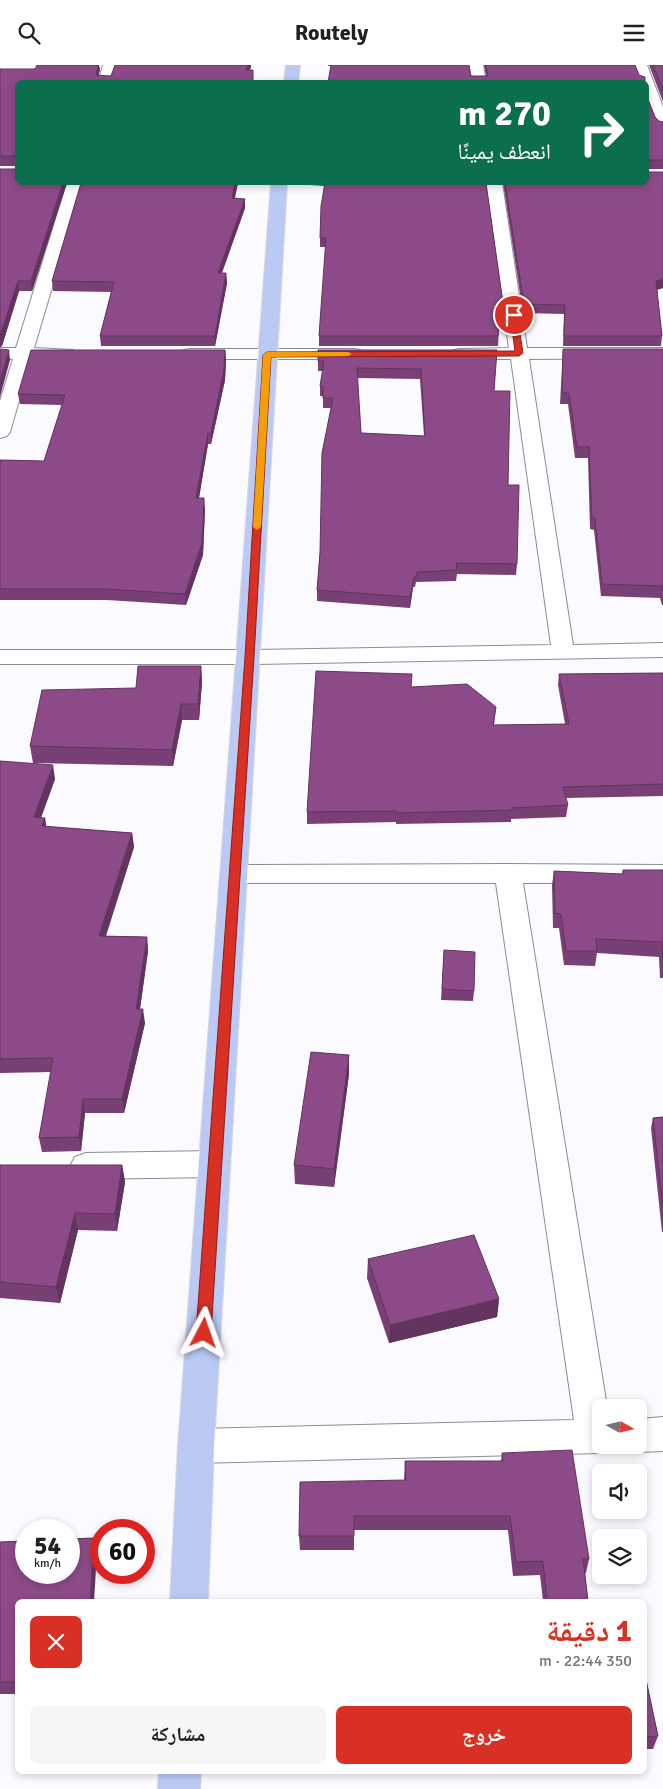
<!DOCTYPE html>
<html lang="ar">
<head>
<meta charset="utf-8">
<style>
  :root { --surface:#fff; --page:#f6f6f6; --text:#202124; --muted:#757577; --accent:#d93025 }
  body { margin:0; font-family:Signika,"Noto Naskh Arabic",sans-serif; background:var(--page); color:var(--text); direction:rtl; height:100vh; display:flex; flex-direction:column; font-size:19px; white-space:nowrap }
  * { box-sizing:border-box; margin:0 }
  p { font-size:16px; color:var(--muted) }
  .icon { flex:none; width:28px; height:28px; fill:none; stroke:currentColor; stroke-width:2; stroke-linecap:round; stroke-linejoin:round }
  .map { position:relative; flex:1; overflow:hidden; direction:ltr }
  .panel { position:absolute; left:15px; top:1534px; width:632px; height:175px; display:flex; flex-direction:column; background:var(--surface); border-radius:8px; box-shadow:0 2px 8px #0003; direction:rtl }
  .panel>* { flex:none }
  .banner { position:absolute; left:15px; top:15px; width:634px; height:105px; border-radius:8px; box-shadow:0 2px 8px #0003; direction:rtl; background:#0b6e4f; color:#fff; overflow:hidden }
  .needle { width:32px; rotate:98deg }
  .buttons { position:absolute; left:592px; top:1334px; display:grid; gap:10px }
  .buttons a { display:grid; place-items:center; width:55px; height:55px; border-radius:8px; background:var(--surface); box-shadow:0 2px 8px #0003; font-size:25px }
  .speed { position:absolute; left:15px; top:1454px; display:flex; gap:10px; font-size:25px; font-weight:700; text-align:center }
  .speed>* { display:grid; place-content:center; width:65px; height:65px; border-radius:50%; background:var(--surface); box-shadow:0 2px 8px #0003; line-height:1 }
  .speed small { font-size:12px; font-weight:400 }
  .speed .limit { border:8px solid #d22; background:#fff; color:#111 }
  .pin { position:absolute; display:grid; place-items:center; width:42px; height:42px; color:#fff; margin:-21px; border:2px solid #fff; border-radius:50%; box-shadow:0 1px 5px #0007 }
  .me { position:absolute; width:55px; margin:-28px; rotate:4deg; stroke-linejoin:round; filter:drop-shadow(0 0 4px #0008) }
  .turn { display:flex; align-items:center; gap:18px; height:105px; padding:0 15px; font-size:22px }
  .turn .icon { width:65px; height:65px; stroke-width:2.5 }
  .turn b { display:block; font-size:35px; line-height:42px }
  .round { display:grid; place-items:center; flex:none; width:52px; height:52px; border-radius:8px; background:var(--page) }
  .overview { display:flex; align-items:center; justify-content:space-between; height:85px; padding:0 15px }
  h1 { font-size:30px; font-weight:700; line-height:38px; color:var(--accent) }
  .action { display:flex; gap:10px; margin-top:auto; padding:10px 15px }
  .action a { flex:1; height:58px; border-radius:8px; background:var(--accent); color:#fff; font-size:20px; font-weight:700; line-height:58px; text-align:center }
  .action a+a { background:var(--page); color:var(--text) }
  header { display:flex; justify-content:space-between; align-items:center; height:65px; padding:0 15px; background:var(--surface); font-size:22px; font-weight:700 }
  .map>svg:first-child { display:block }
  .lines { fill:none; stroke-linecap:round; stroke-linejoin:round }
  .minor-casing { stroke:#8d8a95; stroke-width:2 }
  .tertiary-casing { stroke:#8d8a95; stroke-width:2 }
  .primary-casing { stroke:#d8d8d8; stroke-width:2 }
  .minor { fill:#fff; fill-rule:evenodd }
  .tertiary { fill:#fff; fill-rule:evenodd }
  .primary { fill:#bacaf4; fill-rule:evenodd }
  .wall { fill:#784075; fill-rule:evenodd }
  .shaded-wall { fill:#62345f }
  .building { fill:#8c4b88; stroke:#62345f; fill-rule:evenodd }
  .route { fill:#d93025; stroke:#8d1f18 }
  .slow { fill:#f59e0b }
</style>
</head>
<body>
<header><svg class="icon" aria-label="menu" viewBox="0 0 24 24"><path d="M4 6h16M4 12h16M4 18h16"/></svg>Routely<svg class="icon" aria-label="search" viewBox="0 0 24 24"><circle cx="10" cy="10" r="6"/><path d="M15 15l6 6"/></svg></header>
<div class="map">
<svg width="663" height="1724" viewBox="0 0 663 1724">
  <rect width="100%" height="100%" fill="#fbfaff"/>
  <g class="lines">
    <!-- minor casing -->
    <g class="minor-casing">
      <g id="minor">
        <path d="M 103,0 L 117,0 L 112,18 L 98,18 Z"/>
        <path d="M 469,0 L 483,0 L 486,18 L 472,18 Z"/>
        <path d="M 633,0 L 647,0 L 663,42 L 663,64 L 658,63 L 656,60 L 646,34 L 646,18 L 640,18 Z"/>
        <path d="M 67,118 L 83,118 L 34,283 L 73,285 L 76,289 L 73,293 L 31,294 L 10,367 L 7,371 L 0,373 L 0,336 L 13,294 L 0,293 L 0,283 L 16,283 Z"/>
        <path d="M 486,118 L 502,118 L 527,283 L 663,283 L 663,293 L 529,294 L 573,580 L 663,578 L 663,592 L 249,599 L 241,597 L 237,592 L 241,587 L 249,585 L 551,580 L 511,294 L 460,294 L 454,293 L 451,289 L 454,285 L 460,284 L 509,283 Z"/>
        <path d="M 190,284 L 354,284 L 360,285 L 363,289 L 360,293 L 354,294 L 190,294 L 184,293 L 181,289 L 184,285 Z"/>
        <path d="M 508,799 L 663,800 L 663,818 L 523,818 L 607,1342 L 601,1342 L 601,1380 L 615,1380 L 614,1383 L 601,1388 L 196,1398 L 183,1393 L 178,1381 L 183,1369 L 196,1364 L 574,1355 L 496,818 L 234,818 L 225,815 L 221,809 L 225,803 L 234,800 Z"/>
        <path d="M 214,1086 L 225,1090 L 230,1099 L 225,1108 L 214,1112 L 86,1114 L 75,1110 L 70,1101 L 75,1092 L 86,1088 Z"/>
        <path d="M 663,1352 L 663,1386 L 639,1387 L 626,1382 L 626,1380 L 639,1380 L 639,1354 Z"/>
      </g>
    </g>
    <!-- tertiary casing -->
    <g class="tertiary-casing">
      <path id="tertiary" d="M 0,585 L 249,585 L 257,587 L 261,592 L 257,597 L 249,599 L 0,599 Z"/>
    </g>
    <!-- primary casing -->
    <g class="primary-casing">
      <g id="primary">
        <path d="M 286,0 L 300,0 L 298,18 L 284,18 Z"/>
        <path d="M 271,118 L 287,118 L 214,1381 L 208,1536 L 170,1536 L 178,1381 Z"/>
        <path d="M 159,1706 L 201,1706 L 200,1724 L 158,1724 Z"/>
      </g>
    </g>
    <!-- minor -->
    <use href="#minor" class="minor"/>
    <!-- tertiary -->
    <use href="#tertiary" class="tertiary"/>
    <!-- primary -->
    <use href="#primary" class="primary"/>
  </g>
  <!-- wall -->
  <g class="wall">
    <path d="M 115,0 L 251,0 L 250,5 L 18,18 L 18,101 L 0,101 L 0,4 L 100,4 L 98,11 L 111,11 Z"/>
    <path d="M 328,0 L 469,0 L 471,11 L 486,11 L 484,0 L 635,0 L 639,10 L 328,18 L 331,1 L 328,1 Z"/>
    <path d="M 649,0 L 663,0 L 663,37 Z"/>
    <path d="M 646,29 L 655,52 L 659,56 L 663,57 L 663,104 L 646,104 Z"/>
    <path d="M 0,104 L 67,118 L 32,226 L 19,226 L 2,281 L 0,282 Z"/>
    <path d="M 81,118 L 238,118 L 234,134 L 245,134 L 245,143 L 222,208 L 226,208 L 227,218 L 215,281 L 101,281 L 100,271 L 111,227 L 53,226 L 52,216 Z"/>
    <path d="M 310,118 L 486,118 L 503,238 L 502,248 L 500,248 L 498,281 L 319,281 L 319,271 L 326,182 L 320,182 L 320,173 L 324,121 L 310,120 Z"/>
    <path d="M 501,118 L 646,118 L 663,223 L 657,225 L 662,271 L 661,281 L 563,281 L 564,249 L 523,248 L 503,118 Z"/>
    <path d="M 563,284 L 663,284 L 663,540 L 662,540 L 660,533 L 601,531 L 594,465 L 590,464 L 588,393 L 575,393 L 568,339 L 560,339 Z"/>
    <path d="M 225,285 L 226,295 L 225,315 L 211,379 L 208,379 L 199,433 L 205,444 L 203,490 L 186,540 L 107,535 L 0,535 L 0,395 L 44,396 L 62,340 L 20,339 L 18,329 Z"/>
    <path d="M 497,285 L 494,326 L 508,420 L 517,499 L 516,510 L 457,509 L 456,516 L 416,517 L 415,522 L 413,522 L 410,543 L 317,536 L 317,525 L 331,343 L 323,343 L 323,331 L 320,331 L 320,321 L 323,306 L 318,306 L 318,296 ZM 357,313 L 420,314 L 424,371 L 361,368 Z"/>
    <path d="M 201,601 L 202,617 L 199,655 L 182,655 L 173,701 L 33,698 L 30,681 L 136,623 Z"/>
    <path d="M 663,608 L 663,731 L 566,733 L 568,740 L 566,752 L 511,754 L 511,757 L 396,759 L 396,757 L 307,759 L 307,747 L 412,622 L 496,642 L 494,660 L 565,659 L 558,620 L 559,609 Z"/>
    <path d="M 0,696 L 55,714 L 41,753 L 45,753 L 46,762 L 132,768 L 134,782 L 106,871 L 147,872 L 148,886 L 140,944 L 145,958 L 124,1048 L 85,1048 L 81,1086 L 42,1087 L 39,1073 L 51,1007 L 0,1008 Z"/>
    <path d="M 623,805 L 663,805 L 663,913 L 660,913 L 659,892 L 597,888 L 595,901 L 564,900 L 559,863 L 553,863 L 552,820 L 554,806 L 622,809 Z"/>
    <path d="M 444,885 L 474,926 L 473,936 L 441,935 Z"/>
    <path d="M 349,990 L 349,1009 L 334,1122 L 295,1119 L 294,1100 Z"/>
    <path d="M 663,1052 L 663,1167 L 662,1167 L 651,1063 L 653,1053 Z"/>
    <path d="M 0,1100 L 122,1100 L 125,1117 L 117,1166 L 78,1165 L 60,1238 L 0,1233 Z"/>
    <path d="M 368,1194 L 499,1234 L 497,1252 L 389,1278 L 367,1213 Z"/>
    <path d="M 502,1388 L 589,1494 L 586,1508 L 585,1508 L 588,1536 L 543,1536 L 540,1510 L 513,1511 L 508,1465 L 354,1465 L 354,1485 L 300,1485 L 299,1471 L 404,1415 L 405,1396 L 501,1396 Z"/>
    <path d="M 94,1473 L 97,1487 L 18,1536 L 18,1629 L 0,1629 L 0,1477 Z"/>
    <path d="M 645,1610 L 658,1671 L 653,1684 L 645,1684 Z"/>
  </g>
  <!-- shaded-wall -->
  <g class="shaded-wall">
    <path d="M 98,0 L 99,0 L 100,4 L 97,18 L 96,10 Z"/>
    <path d="M 248,0 L 251,0 L 251,2 L 246,14 L 246,5 Z"/>
    <path d="M 63,118 L 67,118 L 32,226 L 31,216 Z"/>
    <path d="M 235,118 L 238,118 L 233,143 L 232,133 Z"/>
    <path d="M 245,134 L 245,143 L 218,218 L 218,208 Z"/>
    <path d="M 226,208 L 227,218 L 215,281 L 215,271 Z"/>
    <path d="M 663,214 L 663,223 L 654,225 L 656,216 Z"/>
    <path d="M 18,216 L 19,226 L 2,281 L 0,282 L 0,271 Z"/>
    <path d="M 9,285 L 10,295 L 0,332 L 0,316 Z"/>
    <path d="M 225,285 L 226,295 L 225,315 L 211,379 L 211,368 Z"/>
    <path d="M 208,368 L 208,379 L 197,444 L 196,433 Z"/>
    <path d="M 204,433 L 205,444 L 203,490 L 186,540 L 185,529 Z"/>
    <path d="M 414,512 L 413,522 L 410,543 L 410,532 Z"/>
    <path d="M 201,601 L 202,617 L 199,655 L 198,639 Z"/>
    <path d="M 181,639 L 182,655 L 173,701 L 172,685 Z"/>
    <path d="M 53,700 L 55,714 L 36,766 L 34,752 Z"/>
    <path d="M 45,753 L 47,767 L 42,761 Z"/>
    <path d="M 132,768 L 134,782 L 101,885 L 99,871 Z"/>
    <path d="M 147,872 L 148,886 L 138,958 L 136,944 Z"/>
    <path d="M 143,944 L 145,958 L 124,1048 L 122,1034 Z"/>
    <path d="M 349,990 L 349,1009 L 334,1122 L 334,1104 Z"/>
    <path d="M 83,1034 L 85,1048 L 81,1086 L 79,1072 Z"/>
    <path d="M 122,1100 L 125,1117 L 117,1166 L 115,1149 Z"/>
    <path d="M 75,1148 L 78,1165 L 60,1238 L 56,1222 Z"/>
    <path d="M 499,1234 L 497,1252 L 389,1278 L 390,1260 Z"/>
    <path d="M 94,1473 L 97,1487 L 94,1536 L 90,1536 Z"/>
  </g>
  <!-- building -->
  <g class="building">
    <path d="M 37,0 L 98,0 L 96,10 L 111,11 L 115,0 L 248,0 L 246,5 L 253,5 L 253,18 L 18,18 L 18,91 L 0,91 L 0,4 L 35,4 Z"/>
    <path d="M 331,0 L 469,0 L 471,11 L 488,11 L 486,0 L 635,0 L 639,10 L 645,12 L 645,18 L 328,18 Z"/>
    <path d="M 653,0 L 663,0 L 663,25 Z"/>
    <path d="M 646,29 L 655,52 L 659,56 L 663,57 L 663,95 L 646,95 Z"/>
    <path d="M 0,104 L 18,104 L 18,118 L 63,118 L 31,216 L 18,216 L 0,271 Z"/>
    <path d="M 646,107 L 663,107 L 663,214 L 656,216 L 662,271 L 564,271 L 565,240 L 524,239 L 505,118 L 646,118 Z"/>
    <path d="M 81,118 L 235,118 L 232,133 L 245,134 L 218,208 L 226,208 L 215,271 L 100,271 L 114,217 L 52,216 Z"/>
    <path d="M 325,118 L 486,118 L 503,238 L 501,238 L 498,271 L 319,271 L 326,173 L 320,173 L 321,141 Z"/>
    <path d="M 0,284 L 9,285 L 0,316 Z"/>
    <path d="M 563,284 L 663,284 L 663,526 L 662,521 L 602,519 L 595,453 L 592,453 L 589,382 L 577,382 L 569,328 L 562,328 Z"/>
    <path d="M 31,285 L 225,285 L 224,304 L 211,368 L 208,368 L 196,433 L 204,433 L 202,478 L 185,529 L 106,524 L 0,524 L 0,395 L 44,396 L 65,330 L 18,329 Z"/>
    <path d="M 318,285 L 497,285 L 494,326 L 510,326 L 508,420 L 519,420 L 517,499 L 456,498 L 457,505 L 417,507 L 416,512 L 414,512 L 410,532 L 317,525 L 320,488 L 322,388 L 333,333 L 323,333 L 323,321 L 320,321 L 324,296 L 318,296 ZM 357,303 L 421,304 L 425,371 L 361,368 Z"/>
    <path d="M 138,601 L 201,601 L 198,639 L 181,639 L 172,685 L 30,681 L 42,625 L 136,623 Z"/>
    <path d="M 316,606 L 412,609 L 411,622 L 467,619 L 496,642 L 493,660 L 569,659 L 559,609 L 663,608 L 663,719 L 563,722 L 568,740 L 512,743 L 512,745 L 396,748 L 396,746 L 307,747 Z"/>
    <path d="M 0,696 L 53,700 L 34,752 L 45,753 L 42,761 L 132,768 L 99,871 L 147,872 L 136,944 L 143,944 L 122,1034 L 83,1034 L 79,1072 L 39,1073 L 53,993 L 0,994 Z"/>
    <path d="M 623,805 L 663,805 L 663,897 L 662,877 L 596,874 L 597,886 L 566,886 L 561,849 L 555,848 L 554,806 L 623,809 Z"/>
    <path d="M 444,885 L 475,887 L 474,926 L 442,924 Z"/>
    <path d="M 311,987 L 349,990 L 334,1104 L 294,1100 Z"/>
    <path d="M 663,1052 L 663,1143 L 653,1053 Z"/>
    <path d="M 0,1100 L 122,1100 L 115,1149 L 75,1148 L 56,1222 L 0,1217 Z"/>
    <path d="M 474,1170 L 499,1234 L 390,1260 L 368,1194 Z"/>
    <path d="M 572,1385 L 589,1494 L 583,1494 L 588,1536 L 547,1536 L 543,1496 L 516,1497 L 510,1451 L 354,1451 L 354,1471 L 299,1471 L 300,1417 L 406,1415 L 405,1396 L 503,1396 L 502,1388 Z"/>
    <path d="M 94,1473 L 90,1536 L 18,1536 L 18,1617 L 0,1617 L 0,1477 L 26,1476 L 26,1508 L 69,1508 L 69,1474 Z"/>
    <path d="M 645,1610 L 658,1671 L 645,1672 Z"/>
  </g>
  <!-- route -->
  <path class="route" d="M 514,248 L 517,250 L 523,288 L 519,291 L 271,292 L 254,592 L 211,1268 L 208,1273 L 204,1275 L 199,1273 L 196,1268 L 245,592 L 263,290 L 267,287 L 515,286 L 510,250 Z"/>
  <!-- slow -->
  <path class="slow" d="M 267,287 L 348,287 L 352,289 L 348,291 L 271,292 L 261,462 L 257,465 L 253,462 L 263,290 Z"/>
</svg>
<div class="buttons">
<a><svg class="needle" viewBox="-14 -14 28 28"><path d="M0-13l5 13h-10z" fill="#e53935"/><path d="M0 13l5-13h-10z" fill="#757577"/></svg></a>
<a><svg class="icon" aria-label="sound" viewBox="0 0 24 24"><path d="M4 9h4l5-4v14l-5-4H4zM17 9q2 3 0 6"/></svg></a>
<a><svg class="icon" aria-label="layers" viewBox="0 0 24 24"><path d="M12 4l9 5-9 5-9-5zM3 14l9 5 9-5"/></svg></a>
</div>
<div class="speed"><div>54<small>km/h</small></div><div class="limit">60</div></div>
<div class="pin" style="left:514px;top:250px;background:#d93025"><svg class="icon" aria-label="arrive" viewBox="0 0 24 24"><path d="M6 21V4h12l-3 4 3 4H6"/></svg></div>
<svg class="me" style="left:204px;top:1268px" viewBox="-20 -20 40 40"><path d="M0-17L14 15 0 8-14 15z" fill="#d93025" stroke="#fff" stroke-width="4"/></svg>
<div class="banner">
<div class="turn"><svg class="icon" aria-label="right" viewBox="0 0 24 24"><path d="M7 20v-9h11M14 6l5 5-5 5"/></svg><div><b>270 m</b>انعطف يمينًا</div></div>
</div>
<section class="panel">
<div class="overview"><div><h1>1 دقيقة</h1><p>350 m · 22:44</p></div><a class="round" style="background:#d93025;color:#fff"><svg class="icon" aria-label="close" viewBox="0 0 24 24"><path d="M6 6l12 12M18 6L6 18"/></svg></a></div>
<div class="action"><a>خروج</a><a>مشاركة</a></div>
</section>
</div>
</body>
</html>
